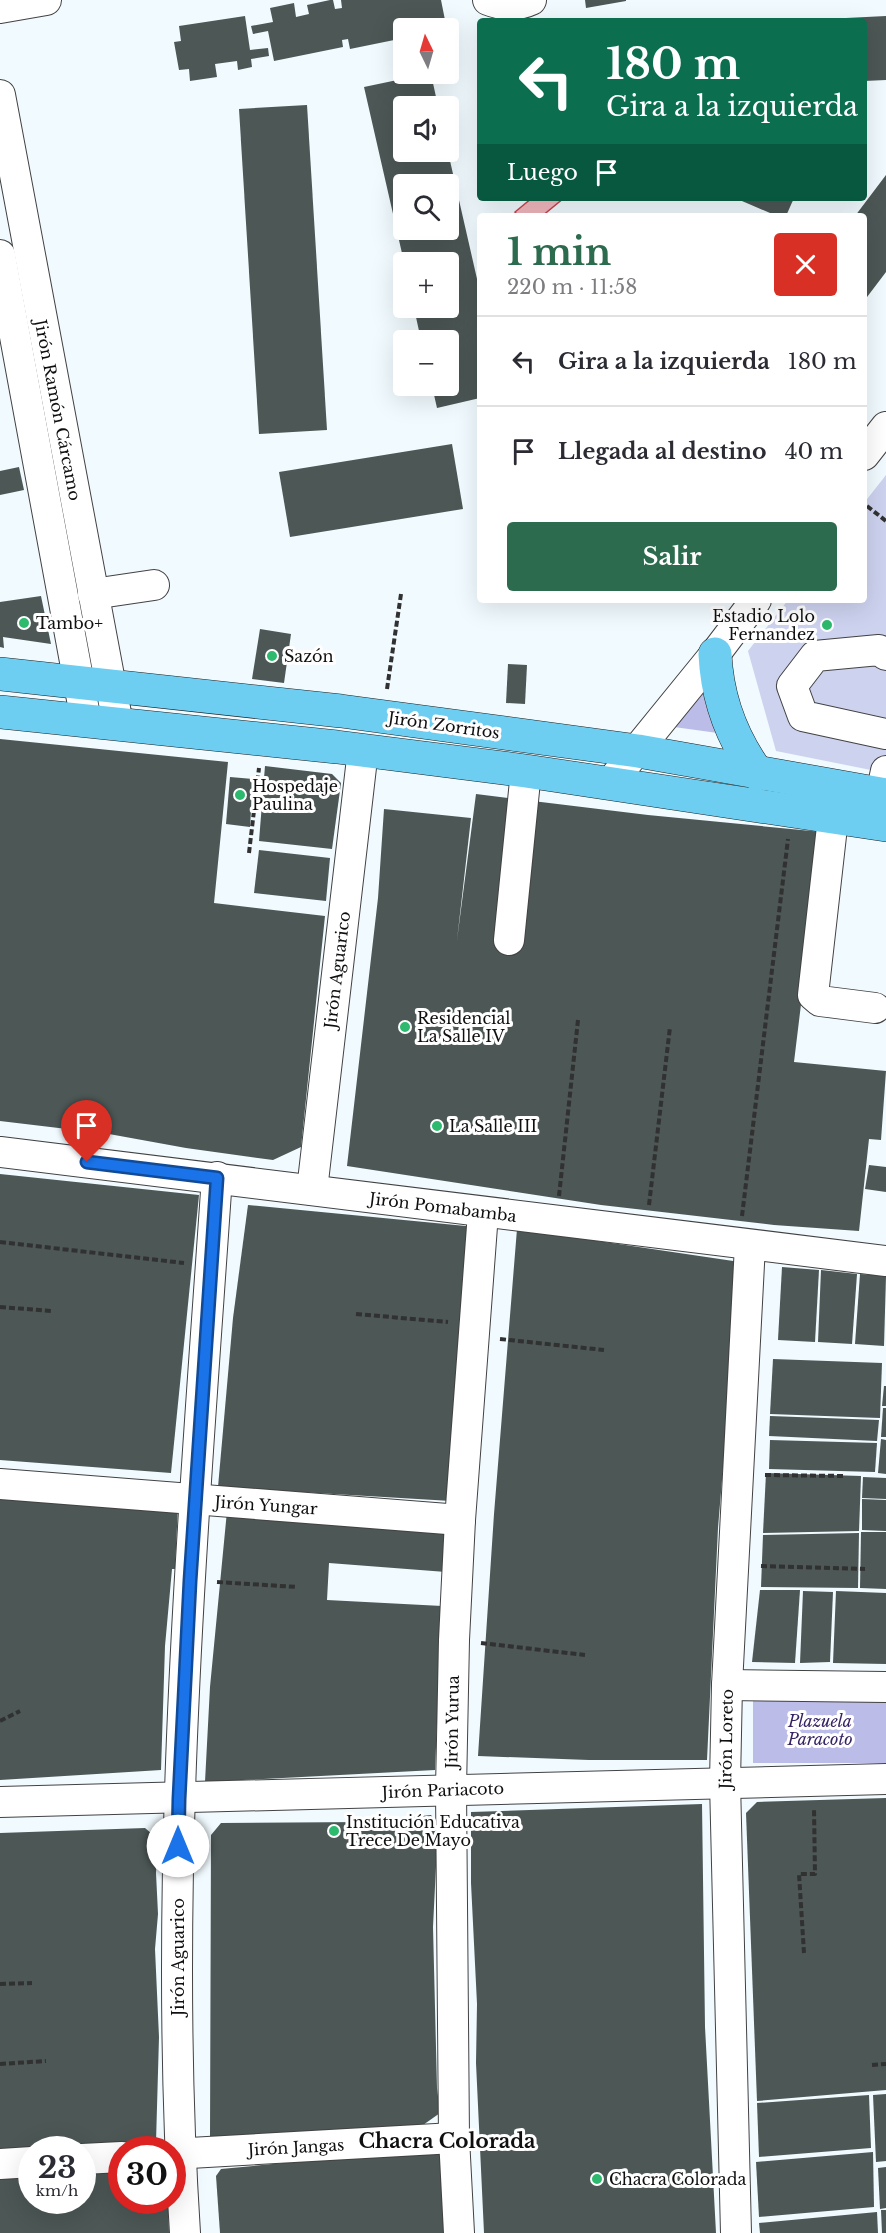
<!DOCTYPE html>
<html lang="es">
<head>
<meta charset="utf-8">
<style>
  :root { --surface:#fff; --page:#f7f7f7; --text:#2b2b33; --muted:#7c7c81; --line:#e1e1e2; --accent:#2c6b4e }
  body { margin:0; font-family:"Libre Baskerville",serif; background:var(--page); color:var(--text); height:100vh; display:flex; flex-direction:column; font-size:22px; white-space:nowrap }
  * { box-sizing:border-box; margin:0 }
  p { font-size:20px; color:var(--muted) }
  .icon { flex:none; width:33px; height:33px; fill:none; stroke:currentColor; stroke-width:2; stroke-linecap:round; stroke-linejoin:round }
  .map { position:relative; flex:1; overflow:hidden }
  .panel { position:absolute; left:477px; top:213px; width:390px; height:390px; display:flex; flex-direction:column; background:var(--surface); border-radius:6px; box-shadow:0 6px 24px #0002 }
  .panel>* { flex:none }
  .banner { position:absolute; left:477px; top:18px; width:390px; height:183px; border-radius:6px; box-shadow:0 6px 24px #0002; background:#0b6e4f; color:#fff; overflow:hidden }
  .needle { width:39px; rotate:355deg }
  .tools { position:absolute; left:393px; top:18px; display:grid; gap:12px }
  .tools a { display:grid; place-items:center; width:66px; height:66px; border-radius:6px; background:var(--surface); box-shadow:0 6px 24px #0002; font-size:30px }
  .speed { position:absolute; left:18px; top:2136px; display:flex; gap:12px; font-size:30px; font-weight:700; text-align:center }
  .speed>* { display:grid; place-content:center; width:78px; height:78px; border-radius:50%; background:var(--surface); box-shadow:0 6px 24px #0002; line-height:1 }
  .speed small { font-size:15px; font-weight:400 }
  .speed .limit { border:9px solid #d22; background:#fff; color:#111 }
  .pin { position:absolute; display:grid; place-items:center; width:51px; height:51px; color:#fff; margin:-62px -26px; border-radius:50% 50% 50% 0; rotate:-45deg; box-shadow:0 0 6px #0007 }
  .pin .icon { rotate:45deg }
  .me { position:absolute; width:66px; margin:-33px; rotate:0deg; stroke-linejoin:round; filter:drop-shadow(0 0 4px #0008) }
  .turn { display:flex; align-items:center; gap:21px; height:126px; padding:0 30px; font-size:27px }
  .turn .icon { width:78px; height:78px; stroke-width:2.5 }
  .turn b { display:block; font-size:42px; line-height:51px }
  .then { display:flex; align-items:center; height:57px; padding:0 30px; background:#0003; gap:12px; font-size:22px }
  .round { display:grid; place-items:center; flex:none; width:63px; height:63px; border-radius:6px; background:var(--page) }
  .overview { display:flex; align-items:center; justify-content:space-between; height:102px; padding:0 30px }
  h1 { font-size:36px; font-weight:700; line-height:45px; color:var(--accent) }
  .button { display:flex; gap:12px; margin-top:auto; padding:12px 30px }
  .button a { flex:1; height:69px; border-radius:6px; background:var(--accent); color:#fff; font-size:24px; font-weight:700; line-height:69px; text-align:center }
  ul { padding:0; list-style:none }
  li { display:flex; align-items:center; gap:18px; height:90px; padding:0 30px; border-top:2px solid var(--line) }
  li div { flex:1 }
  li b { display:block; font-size:22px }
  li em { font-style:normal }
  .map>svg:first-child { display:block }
  .green { fill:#bcbce8 }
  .pitch { fill:#cdd2ef }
  .water { fill:#f3b8bf; stroke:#c7434f; stroke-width:1.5 }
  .building { fill:#4c5756; fill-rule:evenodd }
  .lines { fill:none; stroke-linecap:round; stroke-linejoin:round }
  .minor-casing { stroke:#424242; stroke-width:32 }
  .major-casing { stroke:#202020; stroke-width:34 }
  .path { stroke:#313131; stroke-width:4; stroke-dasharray:6 3; stroke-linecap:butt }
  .minor { stroke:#fff; stroke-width:30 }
  .major { stroke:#6ecef1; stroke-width:33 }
  .route-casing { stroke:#114b97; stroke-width:15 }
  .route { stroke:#1a73e8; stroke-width:10 }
  .poi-dot { fill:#2db96e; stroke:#fff; stroke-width:2 }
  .labels { text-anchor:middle; stroke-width:6; stroke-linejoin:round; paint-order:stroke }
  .street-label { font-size:16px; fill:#0f0f0f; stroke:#fff }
  .poi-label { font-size:16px; fill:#0f0f0f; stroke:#fff; text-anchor:start }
  .park-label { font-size:16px; font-style:italic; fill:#362264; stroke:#fff }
  .quarter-label { font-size:20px; font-weight:bold; fill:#0f0f0f; stroke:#fff }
</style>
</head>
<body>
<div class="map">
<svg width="886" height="2233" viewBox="0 0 886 2233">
  <rect width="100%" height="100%" fill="#f1fafe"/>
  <!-- green -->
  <g class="green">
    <path d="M 705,690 L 725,734 L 674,727 Z"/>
    <path d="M 753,1696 L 886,1697 L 886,1763 L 753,1763 Z"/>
  </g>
  <!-- pitch -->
  <path class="pitch" d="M 886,475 L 886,773 L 776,751 L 748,651 L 788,600 L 864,600 L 864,503 Z"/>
  <!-- water -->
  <path class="water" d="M 532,198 L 564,198 L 542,216 L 518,216 L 515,212 Z"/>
  <!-- building -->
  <g class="building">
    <path d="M 330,0 L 333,0 L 335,9 L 342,8 L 341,0 L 441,0 L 445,20 L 434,22 L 435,28 L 404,28 L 404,38 L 350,49 L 348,39 L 342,40 L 343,47 L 274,61 L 268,31 L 253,34 L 251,26 L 273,22 L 270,8 L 294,3 L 296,17 L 309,14 L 307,5 Z"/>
    <path d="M 585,0 L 626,0 L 626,1 L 586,8 Z"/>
    <path d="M 245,16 L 250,50 L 268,48 L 269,56 L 251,59 L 252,67 L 238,70 L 237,61 L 215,64 L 217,77 L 190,81 L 189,69 L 179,70 L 174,42 L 181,41 L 179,26 Z"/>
    <path d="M 886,16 L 886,80 L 864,81 L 864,21 L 846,21 L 846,18 Z"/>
    <path d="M 426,74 L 431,74 L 438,106 L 404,106 L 404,152 L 448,152 L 480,292 L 480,398 L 437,408 L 432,386 L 448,386 L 448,340 L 421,340 L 414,308 L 448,308 L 448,262 L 404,262 L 364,87 ZM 404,184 L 448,184 L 448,230 L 404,230 Z"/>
    <path d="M 307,105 L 327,430 L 259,434 L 239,109 Z"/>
    <path d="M 886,175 L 886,272 L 864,301 L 864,216 L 855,216 Z"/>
    <path d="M 735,198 L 794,198 L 786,216 L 777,216 Z"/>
    <path d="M 452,444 L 463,509 L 290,537 L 279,472 Z"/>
    <path d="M 19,467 L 24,490 L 0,495 L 0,471 Z"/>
    <path d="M 41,596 L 51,644 L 3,637 L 4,648 L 0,647 L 0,602 Z"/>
    <path d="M 260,629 L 291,634 L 284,683 L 252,679 Z"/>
    <path d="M 508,664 L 527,665 L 525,704 L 506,703 Z"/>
    <path d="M 0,739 L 228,762 L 214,903 L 325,916 L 301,1147 L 273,1160 L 186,1148 L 109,1134 L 0,1121 Z"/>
    <path d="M 265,766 L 332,774 L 341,783 L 332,849 L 259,841 Z"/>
    <path d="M 230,777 L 253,779 L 250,827 L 226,824 Z"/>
    <path d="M 476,794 L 648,815 L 822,832 L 794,1062 L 886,1071 L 881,1140 L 869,1139 L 859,1231 L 774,1225 L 601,1205 L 347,1166 L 378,898 L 384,809 L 471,818 L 457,940 Z"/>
    <path d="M 259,850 L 330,858 L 326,901 L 254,893 Z"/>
    <path d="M 869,1165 L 886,1167 L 886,1192 L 865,1189 Z"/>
    <path d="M 0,1174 L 199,1195 L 171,1473 L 0,1460 Z"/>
    <path d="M 248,1205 L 476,1227 L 451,1501 L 218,1487 L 233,1318 Z"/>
    <path d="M 517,1229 L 740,1262 L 718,1528 L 707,1760 L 589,1760 L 478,1756 L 494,1514 Z"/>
    <path d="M 782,1267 L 819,1270 L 815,1342 L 778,1340 Z"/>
    <path d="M 821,1270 L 857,1274 L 852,1344 L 818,1342 Z"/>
    <path d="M 860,1274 L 886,1276 L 884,1346 L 855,1344 Z"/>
    <path d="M 773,1359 L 882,1363 L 880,1418 L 770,1414 Z"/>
    <path d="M 884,1386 L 886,1386 L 886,1406 L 882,1406 Z"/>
    <path d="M 883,1408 L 886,1408 L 886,1437 L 881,1437 Z"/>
    <path d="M 770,1416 L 879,1420 L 877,1441 L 769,1436 Z"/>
    <path d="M 881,1439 L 886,1440 L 886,1474 L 878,1473 Z"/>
    <path d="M 770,1440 L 877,1443 L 875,1472 L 769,1469 Z"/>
    <path d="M 766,1473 L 861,1476 L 859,1531 L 763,1533 Z"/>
    <path d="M 863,1477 L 886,1478 L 886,1499 L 862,1498 Z"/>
    <path d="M 0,1491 L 178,1505 L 175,1569 L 172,1569 L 165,1646 L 161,1770 L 0,1780 Z"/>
    <path d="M 862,1499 L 886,1500 L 886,1531 L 862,1530 Z"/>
    <path d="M 227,1511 L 449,1526 L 446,1572 L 329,1563 L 327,1600 L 442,1606 L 435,1770 L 205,1782 L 210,1687 Z"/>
    <path d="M 861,1532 L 886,1532 L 886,1589 L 860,1588 Z"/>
    <path d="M 859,1533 L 858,1588 L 761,1587 L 763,1535 Z"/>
    <path d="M 760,1590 L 800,1590 L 795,1663 L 752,1662 Z"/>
    <path d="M 803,1591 L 833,1592 L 830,1662 L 800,1663 Z"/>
    <path d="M 836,1591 L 886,1593 L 886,1664 L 833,1663 Z"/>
    <path d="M 886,1798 L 886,2090 L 757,2101 L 746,1813 L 757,1802 Z"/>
    <path d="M 702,1804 L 705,2027 L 716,2233 L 484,2233 L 476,2063 L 477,2004 L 471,1883 L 471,1812 Z"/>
    <path d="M 431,1815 L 438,1825 L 433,1927 L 437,2088 L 440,2113 L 423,2125 L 210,2139 L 211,1835 L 221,1823 L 365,1822 Z"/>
    <path d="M 145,1828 L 158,1839 L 156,1873 L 158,1914 L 155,1949 L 159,2037 L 156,2142 L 54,2150 L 0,2151 L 0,1833 Z"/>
    <path d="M 886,2094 L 886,2161 L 876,2162 L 873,2095 Z"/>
    <path d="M 869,2095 L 871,2148 L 759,2157 L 757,2103 Z"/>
    <path d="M 873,2152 L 874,2207 L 759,2217 L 756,2162 Z"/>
    <path d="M 440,2153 L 445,2233 L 220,2233 L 216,2176 L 221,2169 L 326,2159 Z"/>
    <path d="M 886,2167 L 886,2208 L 880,2209 L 878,2168 Z"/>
    <path d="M 122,2170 L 122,2200 L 168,2200 L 169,2233 L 0,2233 L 0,2175 L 32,2172 L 32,2200 L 82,2200 L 82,2171 Z"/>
    <path d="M 881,2210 L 886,2210 L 886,2233 L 882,2233 Z"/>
    <path d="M 877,2212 L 878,2233 L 760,2233 L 759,2223 Z"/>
  </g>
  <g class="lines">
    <!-- minor casing -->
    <g class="minor-casing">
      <g id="minor">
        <path d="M 488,0 C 503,6 516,7 531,0"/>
        <path d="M 0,8 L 46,0"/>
        <path d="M 0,95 L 118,724"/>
        <path d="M 0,255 L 86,721"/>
        <path d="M 864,455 L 886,427"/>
        <path d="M 93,594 L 154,585"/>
        <path d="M 886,655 L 879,650 L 815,656 L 792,686 L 803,716 L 886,734"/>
        <path d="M 611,782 L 715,654 L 756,600"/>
        <path d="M 881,794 L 886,771"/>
        <path d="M 833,818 L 813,995 L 820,1001 L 875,1008"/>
        <path d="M 509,940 L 526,771"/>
        <path d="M 0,1152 L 886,1261"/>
        <path d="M 312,1190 L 363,750"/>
        <path d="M 0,1484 L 460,1520"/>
        <path d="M 727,1685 L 886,1687"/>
        <path d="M 0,1802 L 886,1779"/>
        <path d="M 172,2154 L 454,2138"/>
        <path d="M 82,2159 L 122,2157"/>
        <path d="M 0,2164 L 32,2162"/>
        <path d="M 185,2233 C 162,1881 193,1528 217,1177"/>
        <path d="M 459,2233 L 454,2138 L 451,1789 L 454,1640 L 460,1520 L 483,1213"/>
        <path d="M 736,2233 L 725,1782 L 727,1685 L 750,1245"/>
      </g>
    </g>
    <!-- major casing -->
    <g class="major-casing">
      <g id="major">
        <path d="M 715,654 C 717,699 731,737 758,774"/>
        <path d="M 0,674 L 341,711 L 638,751 L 886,795"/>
        <path d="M 0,712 L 337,747 L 526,771 L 886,825"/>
      </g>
    </g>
    <!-- path -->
    <g class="path">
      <path d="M 867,506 L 886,521"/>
      <path d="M 387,689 L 401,594"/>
      <path d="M 249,853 L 259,768"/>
      <path d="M 559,1196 L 578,1020"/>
      <path d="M 649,1205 L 670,1027"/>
      <path d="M 742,1216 L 788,839"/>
      <path d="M 0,1242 L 184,1263"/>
      <path d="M 0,1307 L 52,1311"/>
      <path d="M 356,1314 L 448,1322"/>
      <path d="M 500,1339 L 604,1350"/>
      <path d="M 765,1475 L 845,1476"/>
      <path d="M 761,1566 L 865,1569"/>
      <path d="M 217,1582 L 297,1587"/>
      <path d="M 481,1643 L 585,1655"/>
      <path d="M 0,1721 L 20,1711"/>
      <path d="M 804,1953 L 799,1874 L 815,1874 L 814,1808"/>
      <path d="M 0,1984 L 32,1983"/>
      <path d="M 0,2064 L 46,2061"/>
      <path d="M 872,2065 L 886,2064"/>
    </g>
    <!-- minor -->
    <use href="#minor" class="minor"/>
    <!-- major -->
    <use href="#major" class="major"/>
  </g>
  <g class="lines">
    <!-- route casing -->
    <g class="route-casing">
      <path id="route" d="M 87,1162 L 217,1178 L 190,1581 L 179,1799 L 178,1846"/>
    </g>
    <!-- route -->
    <use href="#route" class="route"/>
  </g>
  <!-- markers -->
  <g class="poi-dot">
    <circle cx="24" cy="623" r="6"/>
    <circle cx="827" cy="625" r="6"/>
    <circle cx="272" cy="656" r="6"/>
    <circle cx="240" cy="795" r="6"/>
    <circle cx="405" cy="1027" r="6"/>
    <circle cx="437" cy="1126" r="6"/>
    <circle cx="334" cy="1831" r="6"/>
    <circle cx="597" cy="2179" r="6"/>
  </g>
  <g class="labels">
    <!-- street labels -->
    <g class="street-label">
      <text transform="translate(58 410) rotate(79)" y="6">Jirón Ramón Cárcamo</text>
      <text transform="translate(444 725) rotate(8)" y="6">Jirón Zorritos</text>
      <text transform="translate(337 970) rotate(-83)" y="6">Jirón Aguarico</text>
      <text transform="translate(443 1207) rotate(7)" y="6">Jirón Pomabamba</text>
      <text transform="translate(266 1505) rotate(4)" y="6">Jirón Yungar</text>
      <text transform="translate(452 1722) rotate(-89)" y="6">Jirón Yurua</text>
      <text transform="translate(726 1739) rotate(-89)" y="6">Jirón Loreto</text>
      <text transform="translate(443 1790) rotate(-2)" y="6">Jirón Pariacoto</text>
      <text transform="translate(178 1957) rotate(-90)" y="6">Jirón Aguarico</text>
      <text transform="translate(296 2147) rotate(-3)" y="6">Jirón Jangas</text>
    </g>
    <!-- poi labels -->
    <g class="poi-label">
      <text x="815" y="622" text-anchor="end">Estadio Lolo<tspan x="815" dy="18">Fernandez</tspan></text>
      <text x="36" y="629">Tambo+</text>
      <text x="284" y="662">Sazón</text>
      <text x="252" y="792">Hospedaje<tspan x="252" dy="18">Paulina</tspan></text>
      <text x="417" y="1024">Residencial<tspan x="417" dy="18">La Salle IV</tspan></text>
      <text x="449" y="1132">La Salle III</text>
      <text x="346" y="1828">Institución Educativa<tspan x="346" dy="18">Trece De Mayo</tspan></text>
      <text x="609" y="2185">Chacra Colorada</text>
    </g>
    <!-- park labels -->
    <g class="park-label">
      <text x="820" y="1727">Plazuela<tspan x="820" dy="18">Paracoto</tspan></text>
    </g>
    <!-- quarter labels -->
    <g class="quarter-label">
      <text x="447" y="2148">Chacra Colorada</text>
    </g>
  </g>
</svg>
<div class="tools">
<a><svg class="needle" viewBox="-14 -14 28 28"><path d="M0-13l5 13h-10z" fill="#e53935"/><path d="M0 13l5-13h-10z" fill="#7c7c81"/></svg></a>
<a><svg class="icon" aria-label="sound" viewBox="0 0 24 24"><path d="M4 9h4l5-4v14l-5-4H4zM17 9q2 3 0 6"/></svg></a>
<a><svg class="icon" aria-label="search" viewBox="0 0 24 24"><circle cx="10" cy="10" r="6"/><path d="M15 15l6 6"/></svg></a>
<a>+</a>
<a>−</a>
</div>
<div class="speed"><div>23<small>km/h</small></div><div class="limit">30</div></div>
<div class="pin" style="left:87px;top:1162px;background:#d93025"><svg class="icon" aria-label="arrive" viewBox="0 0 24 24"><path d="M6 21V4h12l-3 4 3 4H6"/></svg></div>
<svg class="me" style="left:178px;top:1846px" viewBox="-20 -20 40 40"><circle r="19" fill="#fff"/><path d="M0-13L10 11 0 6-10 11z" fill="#1a73e8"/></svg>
<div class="banner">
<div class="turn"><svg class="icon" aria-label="left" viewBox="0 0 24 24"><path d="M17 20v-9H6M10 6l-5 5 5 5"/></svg><div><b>180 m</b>Gira a la izquierda</div></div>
<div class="then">Luego<svg class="icon" aria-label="arrive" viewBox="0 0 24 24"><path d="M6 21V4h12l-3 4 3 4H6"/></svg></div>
</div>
<section class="panel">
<div class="overview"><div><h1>1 min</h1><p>220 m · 11:58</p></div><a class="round" style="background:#d93025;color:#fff"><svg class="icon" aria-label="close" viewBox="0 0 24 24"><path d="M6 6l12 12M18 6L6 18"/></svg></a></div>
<ul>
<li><svg class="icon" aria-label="left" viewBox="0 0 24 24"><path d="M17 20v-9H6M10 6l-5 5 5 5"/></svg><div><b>Gira a la izquierda</b></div><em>180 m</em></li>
<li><svg class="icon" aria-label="arrive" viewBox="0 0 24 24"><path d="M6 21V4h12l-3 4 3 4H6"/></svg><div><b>Llegada al destino</b></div><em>40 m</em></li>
</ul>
<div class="button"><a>Salir</a></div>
</section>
</div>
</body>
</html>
